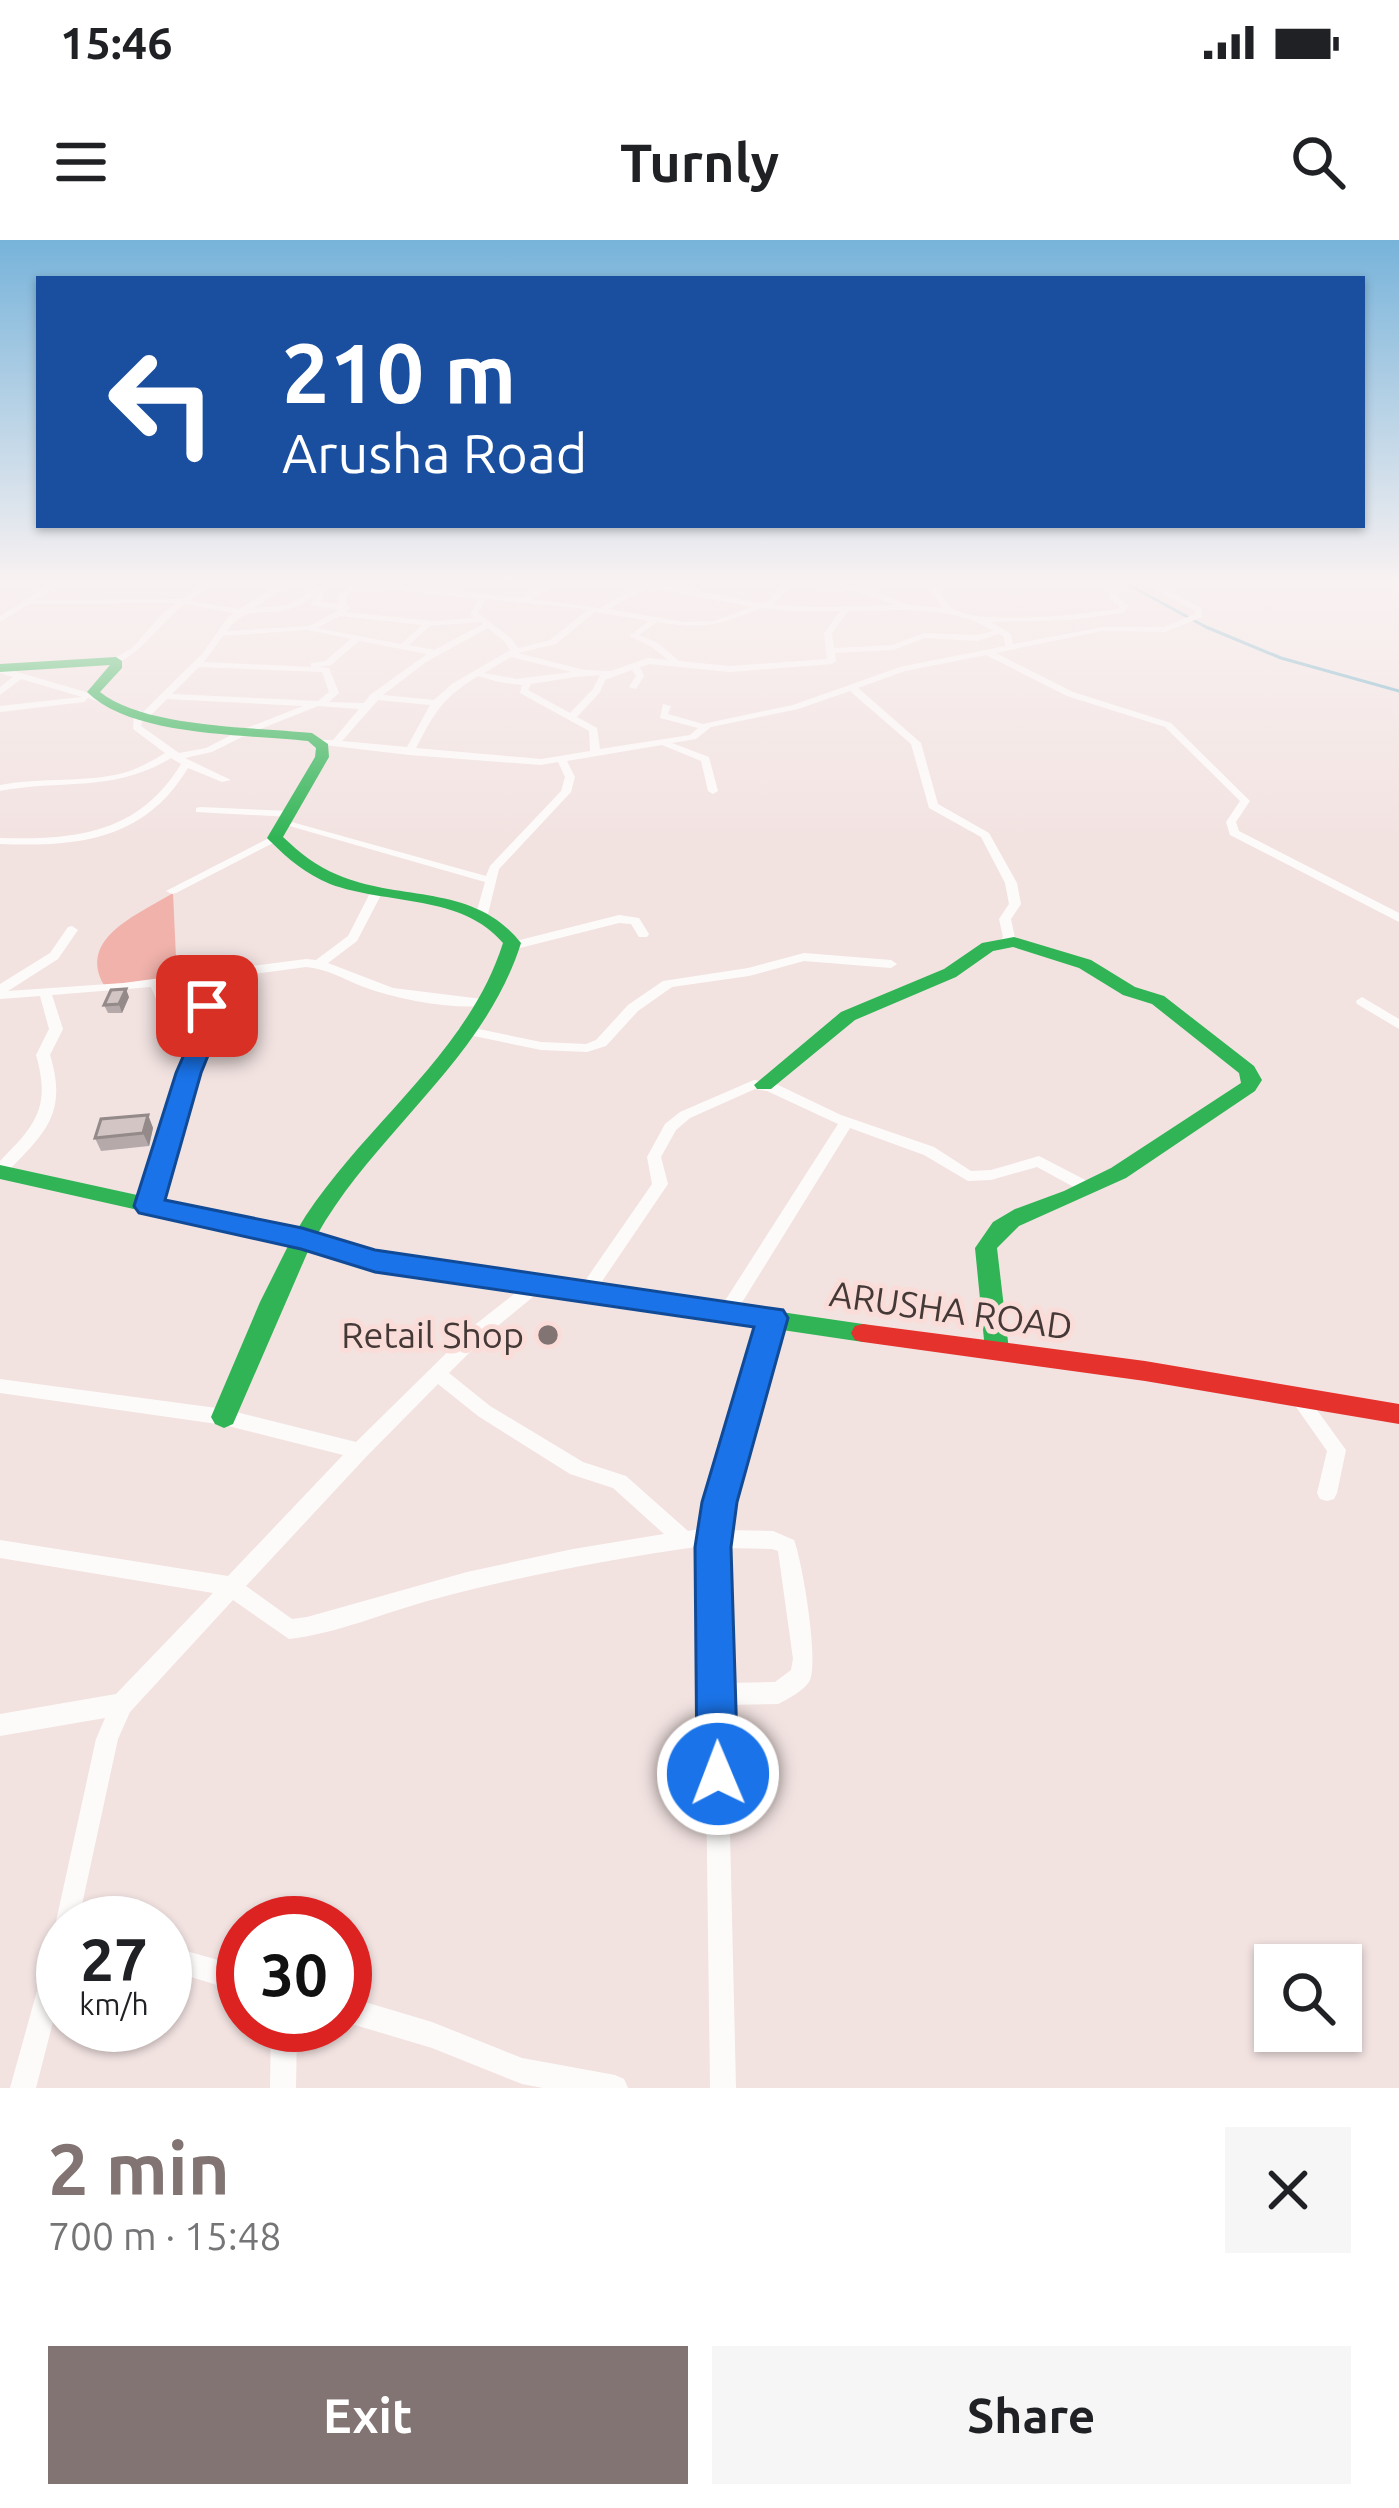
<!DOCTYPE html>
<html lang="en">
<head>
<meta charset="utf-8">
<style>
  :root { --surface:#fff; --page:#f6f6f6; --text:#202124; --muted:#757577; --accent:#817472 }
  body { margin:0; font-family:Ubuntu,sans-serif; background:var(--page); color:var(--text); height:100vh; display:flex; flex-direction:column; font-size:45px; white-space:nowrap }
  * { box-sizing:border-box; margin:0 }
  p { font-size:39px; color:var(--muted) }
  .icon { flex:none; width:66px; height:66px; fill:none; stroke:currentColor; stroke-width:2; stroke-linecap:round; stroke-linejoin:round }
  .map { position:relative; height:1848px; overflow:hidden }
  .panel { display:flex; flex-direction:column; background:var(--surface); flex:1 }
  .panel>* { flex:none }
  .hud { position:absolute; left:36px; top:36px; width:1329px; height:252px; border-radius:0px; box-shadow:0 3px 9px #0004; background:#1a4fa0; color:#fff; overflow:hidden }
  .buttons { position:absolute; left:1254px; top:1704px; display:grid; gap:24px }
  .buttons a { display:grid; place-items:center; width:108px; height:108px; border-radius:0px; background:var(--surface); box-shadow:0 3px 9px #0004; font-size:60px }
  .speed { position:absolute; left:36px; top:1656px; display:flex; gap:24px; font-size:60px; font-weight:700; text-align:center }
  .speed>* { display:grid; place-content:center; width:156px; height:156px; border-radius:50%; background:var(--surface); box-shadow:0 3px 9px #0004; line-height:1 }
  .speed small { font-size:30px; font-weight:400 }
  .speed .limit { border:18px solid #d22; background:#fff; color:#111 }
  .pin { position:absolute; display:grid; place-items:center; width:102px; height:102px; color:#fff; margin:-51px; border-radius:24px; box-shadow:0 6px 18px #0006 }
  .me { position:absolute; width:132px; margin:-66px; rotate:359deg; stroke-linejoin:round; filter:drop-shadow(0 0 9px #0008) }
  .turn { display:flex; align-items:center; gap:42px; height:252px; padding:0 48px; font-size:54px }
  .turn .icon { width:156px; height:156px; stroke-width:2.5 }
  .turn b { display:block; font-size:84px; line-height:102px }
  .round { display:grid; place-items:center; flex:none; width:126px; height:126px; border-radius:0px; background:var(--page) }
  .head { display:flex; align-items:center; justify-content:space-between; height:204px; padding:0 48px }
  h1 { font-size:72px; font-weight:600; line-height:90px; color:var(--accent) }
  .primary-button { display:flex; gap:24px; margin-top:auto; padding:24px 48px }
  .primary-button a { flex:1; height:138px; border-radius:0px; background:var(--accent); color:#fff; font-size:48px; font-weight:600; line-height:138px; text-align:center }
  .primary-button a+a { background:var(--page); color:var(--text) }
  .status { display:flex; justify-content:space-between; align-items:center; height:84px; padding:0 60px; background:var(--surface); direction:ltr }
  .status svg { height:33px; fill:currentColor }
  header { display:flex; justify-content:space-between; align-items:center; height:156px; padding:0 48px; background:var(--surface); font-size:54px; font-weight:600 }
  .map>svg:first-child { display:block }
  .forest { fill:#f0b2ab }
  .lines { fill:none; stroke-linecap:round; stroke-linejoin:round }
  .stream { stroke:#6eb1c6; stroke-width:3 }
  .street { fill:#fdfbfa; fill-rule:evenodd }
  .fast { fill:#30b455; fill-rule:evenodd }
  .jam { fill:#e5322d; fill-rule:evenodd }
  .wall { fill:#b5a9a9 }
  .shaded-wall { fill:#938a89 }
  .building { fill:#d2c5c4; stroke:#938a89; stroke-width:3 }
  .route { fill:#1a73e8; stroke:#114b97; stroke-width:3 }
  .poi-dot { fill:#817472; stroke:#faddd9; stroke-width:4.5 }
  .labels { text-anchor:middle; stroke-width:10; stroke-linejoin:round; paint-order:stroke }
  .street-label { font-size:36px; fill:#443937; stroke:#faddd9 }
  .poi-label { font-size:36px; fill:#443937; stroke:#faddd9; text-anchor:end }
</style>
</head>
<body>
<div class="status"><b>15:46</b><svg viewBox="0 0 49 12"><path d="M0 12V9h3v3zM5 12V6h3v6zM10 12V3h3v9zM15 12V0h3v12zM26 1h20v11H26zM47 4h2v5h-2z"/></svg></div>
<header><svg class="icon" aria-label="menu" viewBox="0 0 24 24"><path d="M4 6h16M4 12h16M4 18h16"/></svg>Turnly<svg class="icon" aria-label="search" viewBox="0 0 24 24"><circle cx="10" cy="10" r="6"/><path d="M15 15l6 6"/></svg></header>
<div class="map">
<svg width="1399" height="1848" viewBox="0 0 1399 1848">
  <rect width="100%" height="100%" fill="#f2e3e1"/>
  <!-- forest -->
  <path class="forest" d="M 173,653 L 177,739 L 104,745 C 77,698 139,674 173,653 Z"/>
  <g class="lines">
    <!-- stream -->
    <path class="stream" d="M 1120,340 L 1206,387 L 1281,418 L 1399,451"/>
    <!-- street -->
    <g class="street">
      <path d="M 56,340 L 65,340 L 36,360 L 183,359 L 207,340 L 216,340 L 190,361 L 239,369 L 286,340 L 295,340 L 254,368 L 287,365 L 326,343 L 315,340 L 342,340 L 522,358 L 552,340 L 561,340 L 531,359 L 600,368 L 639,346 L 612,340 L 648,342 L 761,363 L 767,362 L 787,342 L 823,340 L 869,350 L 909,365 L 943,368 L 924,340 L 932,340 C 938,349 946,365 955,370 C 987,386 1080,374 1118,369 L 1120,366 L 1109,358 L 1111,349 L 1115,347 L 1119,349 L 1117,357 L 1129,366 L 1123,373 L 1071,380 L 991,382 L 1011,394 L 1013,404 L 1102,387 L 1164,387 L 1195,374 L 1195,371 L 1161,353 L 1155,340 L 1163,340 L 1167,350 L 1202,368 L 1202,377 L 1165,392 L 1102,391 L 996,413 L 1073,452 L 1171,483 L 1250,561 L 1236,582 L 1239,591 L 1399,673 L 1399,682 L 1230,595 L 1226,582 L 1240,561 L 1165,487 L 1067,456 L 986,415 L 905,431 L 858,448 L 921,503 L 938,564 L 989,593 L 1017,643 L 1021,664 L 1011,679 L 1015,698 L 1005,706 L 999,702 L 1003,697 L 999,679 L 1009,664 L 1005,643 L 981,597 L 929,568 L 911,504 L 850,451 L 798,469 L 711,487 L 696,499 L 672,503 L 709,517 L 718,551 L 713,554 L 708,551 L 701,521 L 662,505 L 567,521 L 575,537 L 571,552 L 499,629 L 488,674 L 482,678 L 476,674 L 485,642 L 279,583 L 288,581 L 486,636 L 490,626 L 561,551 L 565,537 L 558,522 L 541,525 L 409,515 L 316,504 L 316,500 L 333,500 L 359,469 L 318,466 L 250,493 L 212,512 L 185,518 L 231,540 L 222,542 L 188,528 C 145,600 78,607 0,604 L 0,598 C 76,600 138,594 181,524 L 171,518 C 114,553 62,539 0,551 L 0,545 C 41,537 85,543 123,533 C 138,529 152,521 165,513 L 133,489 L 134,473 L 139,470 L 143,472 L 202,414 L 228,377 L 234,373 L 185,364 C 160,383 145,410 116,424 L 113,423 L 113,419 L 132,408 L 163,373 L 176,363 L 29,364 L 0,382 L 0,376 ZM 334,344 L 350,345 L 338,355 L 339,364 L 320,362 L 324,358 L 323,351 ZM 800,344 L 848,349 L 897,365 L 817,367 L 773,365 L 790,347 ZM 359,346 L 479,359 L 470,374 L 474,378 L 433,381 L 346,372 L 350,368 L 347,366 L 346,356 ZM 647,347 L 752,367 L 714,381 L 684,382 L 609,369 ZM 316,355 L 311,365 L 339,370 L 309,386 L 227,391 C 246,364 262,377 289,369 C 298,367 308,360 316,355 ZM 486,359 L 576,368 L 587,370 L 550,400 L 518,408 L 511,398 L 478,373 ZM 762,368 L 790,371 L 840,371 L 824,393 L 827,419 L 730,426 L 679,421 L 658,403 L 639,395 L 657,382 C 705,390 718,385 762,368 ZM 903,370 C 936,371 965,373 993,391 L 977,395 L 924,393 L 892,405 L 834,408 L 832,393 L 848,371 ZM 595,372 L 649,381 L 629,396 L 652,407 L 668,420 L 648,418 L 611,431 L 584,430 L 518,413 L 556,404 ZM 340,376 L 422,385 L 401,404 L 317,388 ZM 480,382 L 483,384 L 434,410 L 409,405 L 430,386 ZM 488,388 L 505,402 L 510,410 L 452,444 L 434,460 L 383,455 L 426,422 ZM 307,390 L 351,399 L 325,421 L 311,423 L 311,427 L 204,422 L 223,396 ZM 999,394 L 1004,397 L 1005,406 L 900,427 L 793,465 L 703,484 L 668,474 L 671,466 L 663,464 L 660,478 L 698,488 L 690,495 L 600,509 L 597,488 L 577,477 L 600,452 L 605,440 L 632,430 L 636,436 L 629,447 L 636,449 L 644,436 L 640,427 L 649,424 L 730,432 L 832,424 L 836,421 L 835,413 L 893,410 L 925,398 L 977,401 ZM 359,401 L 427,414 L 370,455 L 364,463 L 329,462 L 339,453 L 329,428 L 318,427 L 331,425 ZM 511,417 L 572,432 L 517,439 L 484,433 ZM 199,427 L 322,432 L 329,452 L 318,461 L 172,454 ZM 600,435 L 593,449 L 570,473 L 528,450 L 531,444 L 575,437 ZM 478,436 L 499,442 L 522,445 L 520,453 L 589,491 L 590,511 L 541,519 L 416,508 C 435,472 442,458 478,436 ZM 167,459 L 303,466 L 239,491 L 206,508 L 179,513 L 141,486 L 143,478 L 148,478 ZM 378,460 L 430,465 L 407,507 L 342,501 Z"/>
      <path d="M 0,427 L 103,457 L 105,459 L 100,462 L 88,458 L 84,462 L 0,472 L 0,466 L 82,457 L 21,439 L 0,455 L 0,447 L 13,437 L 0,433 Z"/>
      <path d="M 200,567 L 290,571 L 295,574 L 290,577 L 196,572 L 196,568 Z"/>
      <path d="M 275,595 L 279,596 L 279,600 L 176,653 L 172,654 L 166,651 Z"/>
      <path d="M 376,650 L 382,653 L 357,701 L 328,723 L 393,748 L 482,759 L 488,763 L 487,766 C 447,769 398,760 361,746 C 342,738 327,729 306,727 L 163,746 L 170,761 L 207,762 L 222,771 L 196,833 L 156,966 L 148,971 L 140,966 L 182,833 L 208,772 L 204,770 L 160,768 L 151,747 L 52,755 L 63,789 L 50,815 C 68,874 45,893 5,934 L 0,935 L 0,921 C 36,885 51,867 36,815 L 49,789 L 40,756 L 0,759 L 0,744 L 50,713 L 68,687 L 72,686 L 78,690 L 58,719 L 8,751 L 123,743 L 306,719 L 316,720 L 348,696 L 370,653 Z"/>
      <path d="M 619,675 L 639,678 L 649,694 L 647,697 L 639,697 L 631,684 L 619,683 L 512,710 L 506,706 L 508,703 Z"/>
      <path d="M 804,713 L 891,720 L 897,724 L 891,728 L 804,721 L 749,736 L 672,747 L 638,771 L 606,806 L 587,812 L 541,810 L 464,794 L 457,790 L 464,786 L 541,802 L 586,804 L 596,800 L 628,765 L 663,741 L 748,728 Z"/>
      <path d="M 1362,757 L 1399,779 L 1399,789 L 1357,764 L 1356,761 Z"/>
      <path d="M 754,840 L 776,844 L 841,875 L 934,907 L 971,931 L 991,930 L 1039,916 L 1093,944 L 1096,948 L 1093,952 L 1083,952 L 1037,927 L 991,940 L 968,941 L 924,915 L 850,888 L 733,1077 L 727,1078 L 721,1077 L 719,1072 L 721,1067 L 838,884 L 767,851 L 755,849 L 690,878 L 676,890 L 661,917 L 668,944 L 590,1059 L 578,1059 L 576,1055 L 578,1051 L 652,944 L 647,917 L 665,884 L 680,872 Z"/>
      <path d="M 539,1037 L 545,1039 L 547,1043 L 545,1047 L 488,1094 L 449,1133 L 490,1166 L 583,1222 L 626,1236 L 688,1291 L 706,1288 L 709,1262 L 764,1078 L 766,1073 L 772,1071 L 778,1073 L 780,1078 L 729,1262 L 725,1290 L 773,1291 L 794,1300 C 802,1320 820,1425 809,1442 C 803,1451 788,1459 778,1464 L 727,1465 L 736,1848 L 710,1848 L 703,1306 C 612,1319 520,1336 431,1360 C 383,1373 339,1393 289,1399 L 233,1360 L 130,1472 L 118,1499 L 78,1683 L 63,1683 L 63,1743 L 36,1848 L 10,1848 L 55,1686 L 96,1499 L 105,1478 L 0,1496 L 0,1474 L 116,1454 L 213,1353 L 0,1318 L 0,1300 L 228,1336 L 343,1215 L 224,1185 L 0,1153 L 0,1139 L 224,1169 L 356,1202 L 476,1084 L 533,1039 ZM 438,1144 L 478,1176 L 570,1234 L 613,1248 L 664,1294 L 573,1309 L 467,1332 L 307,1377 L 292,1379 L 246,1346 L 366,1217 ZM 723,1308 L 772,1309 L 778,1311 L 793,1419 L 791,1430 L 775,1442 L 726,1443 Z"/>
      <path d="M 1298,1150 L 1304,1152 L 1346,1210 L 1337,1253 L 1334,1259 L 1327,1261 L 1320,1259 L 1317,1253 L 1327,1211 L 1289,1157 L 1292,1152 Z"/>
      <path d="M 165,1705 L 243,1727 L 243,1753 L 165,1729 Z"/>
      <path d="M 345,1756 L 432,1782 L 522,1818 L 615,1835 L 624,1839 L 628,1848 L 543,1848 L 522,1844 L 432,1808 L 345,1782 Z"/>
      <path d="M 271,1785 L 297,1785 L 296,1848 L 270,1848 Z"/>
    </g>
    <!-- fast -->
    <g class="fast">
      <path d="M 116,417 L 122,421 L 122,428 L 100,452 C 145,488 254,487 312,493 L 328,504 L 329,517 L 283,597 C 300,613 316,626 338,635 C 401,662 474,643 521,703 C 485,819 375,892 317,995 L 375,1013 L 863,1084 L 871,1086 L 875,1093 L 871,1100 L 863,1102 L 375,1029 L 309,1009 L 233,1184 L 224,1188 L 215,1184 L 211,1177 L 260,1062 L 289,1004 L 0,939 L 0,925 L 297,990 C 357,889 467,817 503,703 C 462,654 387,665 330,644 C 306,634 288,619 270,601 L 267,598 L 315,517 L 316,508 L 308,501 C 246,494 132,497 87,452 L 110,425 L 0,432 L 0,424 Z"/>
      <path d="M 1014,697 L 1091,720 L 1135,747 L 1164,756 L 1254,826 L 1262,840 L 1255,851 L 1126,938 L 1019,986 L 997,1008 L 1009,1110 L 1006,1117 L 997,1120 L 988,1117 L 985,1110 L 975,1008 L 993,982 L 1015,969 L 1064,951 L 1111,928 L 1241,843 L 1239,833 L 1152,764 L 1123,755 L 1079,728 L 1013,707 L 993,711 L 956,737 L 855,780 L 771,849 L 757,849 L 754,845 L 841,772 L 944,729 L 982,703 Z"/>
    </g>
    <!-- jam -->
    <path class="jam" d="M 863,1084 L 1145,1121 L 1399,1164 L 1399,1184 L 1145,1141 L 863,1102 L 855,1100 L 851,1093 L 855,1086 Z"/>
  </g>
  <!-- wall -->
  <g class="wall">
    <path d="M 129,757 L 122,773 L 108,773 L 104,765 Z"/>
    <path d="M 148,875 L 153,888 L 149,906 L 101,911 L 95,898 Z"/>
  </g>
  <!-- shaded-wall -->
  <g class="shaded-wall">
    <path d="M 126,749 L 129,757 L 122,773 L 119,764 Z"/>
    <path d="M 148,875 L 153,888 L 149,906 L 143,893 Z"/>
  </g>
  <!-- building -->
  <g class="building">
    <path d="M 126,749 L 119,764 L 104,765 L 111,750 Z"/>
    <path d="M 148,875 L 143,893 L 95,898 L 101,879 Z"/>
  </g>
  <!-- sky -->
  <linearGradient id="sky" x2="0" y2="1"><stop stop-color="#77b3da"/><stop offset="0.57" stop-color="#f9f2f2"/><stop offset="1" stop-color="#f9f2f2" stop-opacity="0"/></linearGradient>
  <rect width="1399" height="599" fill="url(#sky)"/>
  <!-- route -->
  <path class="route" d="M 207,759 L 226,771 L 201,833 L 165,960 L 302,988 L 375,1010 L 783,1070 L 788,1078 L 737,1262 L 731,1307 L 738,1534 L 732,1548 L 718,1555 L 703,1548 L 697,1534 L 695,1307 L 702,1262 L 754,1087 L 375,1032 L 301,1009 L 139,973 L 134,966 L 176,833 L 202,773 L 195,766 Z"/>
  <!-- markers -->
  <circle class="poi-dot" cx="548" cy="1095" r="12"/>
  <g class="labels">
    <!-- street labels -->
    <g class="street-label">
      <text transform="translate(951 1070) rotate(8)" y="13">ARUSHA ROAD</text>
    </g>
    <!-- poi labels -->
    <g class="poi-label">
      <text x="524" y="1108">Retail Shop</text>
    </g>
  </g>
</svg>
<div class="buttons">
<a><svg class="icon" aria-label="search" viewBox="0 0 24 24"><circle cx="10" cy="10" r="6"/><path d="M15 15l6 6"/></svg></a>
</div>
<div class="speed"><div>27<small>km/h</small></div><div class="limit">30</div></div>
<div class="pin" style="left:207px;top:766px;background:#d93025"><svg class="icon" aria-label="arrive" viewBox="0 0 24 24"><path d="M6 21V4h12l-3 4 3 4H6"/></svg></div>
<svg class="me" style="left:718px;top:1534px" viewBox="-20 -20 40 40"><circle r="17" fill="#1a73e8" stroke="#fff" stroke-width="3"/><path d="M0-11L8 9 0 5-8 9z" fill="#fff"/></svg>
<div class="hud">
<div class="turn"><svg class="icon" aria-label="left" viewBox="0 0 24 24"><path d="M17 20v-9H6M10 6l-5 5 5 5"/></svg><div><b>210 m</b>Arusha Road</div></div>
</div>
</div>
<section class="panel">
<div class="head"><div><h1>2 min</h1><p>700 m · 15:48</p></div><a class="round"><svg class="icon" aria-label="close" viewBox="0 0 24 24"><path d="M6 6l12 12M18 6L6 18"/></svg></a></div>
<div class="primary-button"><a>Exit</a><a>Share</a></div>
</section>
</body>
</html>
